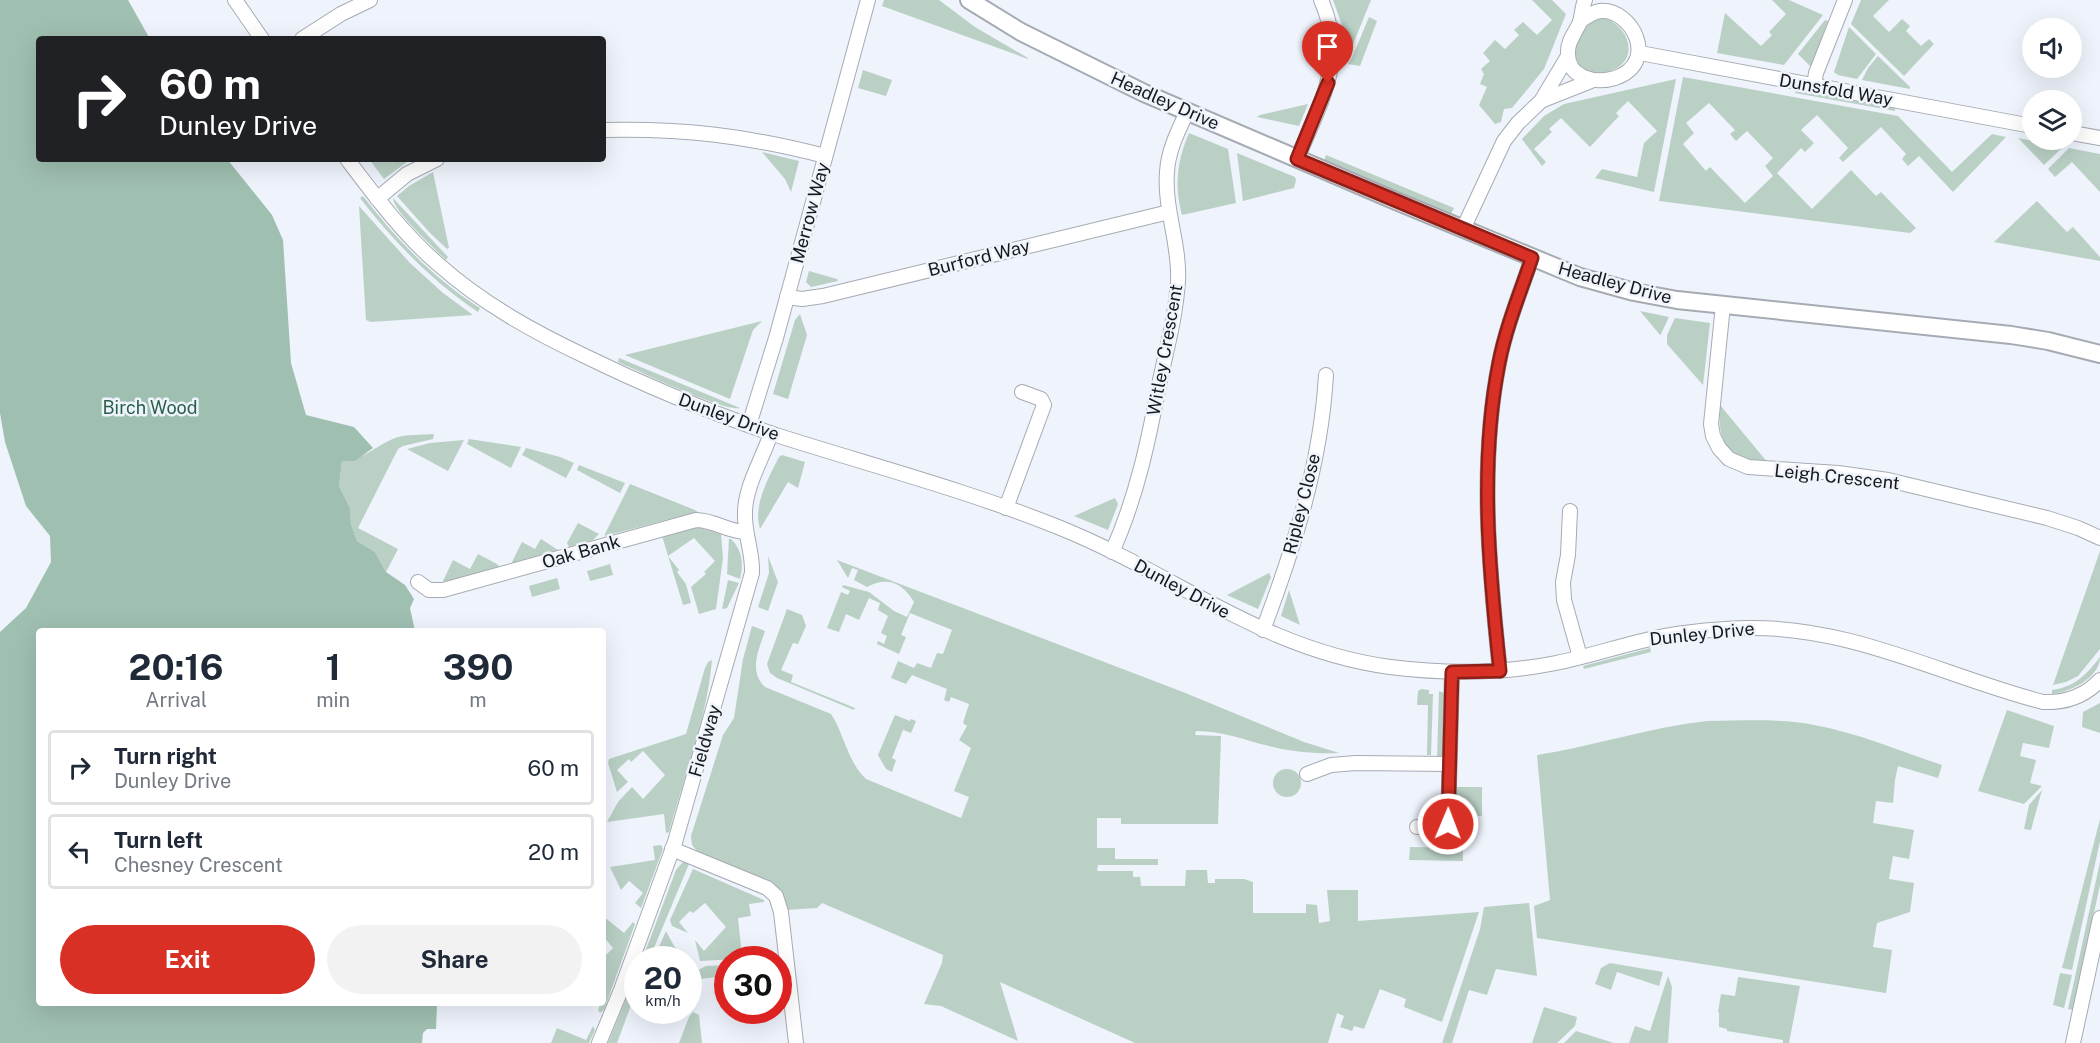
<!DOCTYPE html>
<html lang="en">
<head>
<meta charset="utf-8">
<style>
  :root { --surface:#fff; --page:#f2f2f3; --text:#1f2937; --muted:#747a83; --line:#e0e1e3; --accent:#d93025 }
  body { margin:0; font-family:"Public Sans",sans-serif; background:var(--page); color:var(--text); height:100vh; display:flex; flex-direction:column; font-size:22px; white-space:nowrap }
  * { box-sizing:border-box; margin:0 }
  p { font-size:20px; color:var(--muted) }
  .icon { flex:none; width:33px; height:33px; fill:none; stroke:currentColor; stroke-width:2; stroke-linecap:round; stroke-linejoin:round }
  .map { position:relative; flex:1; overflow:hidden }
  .side { position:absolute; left:36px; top:628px; width:570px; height:378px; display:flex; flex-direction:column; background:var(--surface); border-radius:6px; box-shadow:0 6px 24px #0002 }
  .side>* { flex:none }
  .top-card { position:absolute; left:36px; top:36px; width:570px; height:126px; border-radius:6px; box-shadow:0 6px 24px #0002; background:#202124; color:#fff; overflow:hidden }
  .fabs { position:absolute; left:2022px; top:18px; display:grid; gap:12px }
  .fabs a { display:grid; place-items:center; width:60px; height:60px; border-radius:50%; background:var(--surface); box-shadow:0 6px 24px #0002; font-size:30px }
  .speed { position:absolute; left:624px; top:946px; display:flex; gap:12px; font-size:30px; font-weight:700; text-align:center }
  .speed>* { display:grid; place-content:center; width:78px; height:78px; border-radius:50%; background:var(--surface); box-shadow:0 6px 24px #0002; line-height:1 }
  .speed small { font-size:15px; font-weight:400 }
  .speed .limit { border:9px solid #d22; background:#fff; color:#111 }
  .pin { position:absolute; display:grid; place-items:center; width:51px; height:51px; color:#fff; margin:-62px -26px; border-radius:50% 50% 50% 0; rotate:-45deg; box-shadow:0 0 6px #0007 }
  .pin .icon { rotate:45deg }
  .me { position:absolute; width:66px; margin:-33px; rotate:1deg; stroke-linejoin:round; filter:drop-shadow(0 0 4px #0008) }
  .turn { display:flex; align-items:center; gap:21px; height:126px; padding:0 24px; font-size:27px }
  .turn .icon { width:78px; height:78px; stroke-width:2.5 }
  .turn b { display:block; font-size:42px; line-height:51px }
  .eta { display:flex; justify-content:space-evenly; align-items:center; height:102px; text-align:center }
  .eta b { font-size:36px; font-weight:700; line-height:42px }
  .cta { display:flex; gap:12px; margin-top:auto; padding:12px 24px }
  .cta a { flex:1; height:69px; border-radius:36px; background:var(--accent); color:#fff; font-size:24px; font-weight:700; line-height:69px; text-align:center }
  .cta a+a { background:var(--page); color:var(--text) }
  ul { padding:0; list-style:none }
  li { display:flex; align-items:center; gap:18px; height:75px; margin:0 12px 9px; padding:0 12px; border:3px solid var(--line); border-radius:6px }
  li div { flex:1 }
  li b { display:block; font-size:22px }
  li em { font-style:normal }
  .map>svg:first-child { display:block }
  .green { fill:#bad0c5; fill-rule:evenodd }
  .forest { fill:#9fbfb0 }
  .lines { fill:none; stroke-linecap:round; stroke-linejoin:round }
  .minor-casing { stroke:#a6abb3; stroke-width:16 }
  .tertiary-casing { stroke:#a6abb3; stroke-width:20 }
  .minor { stroke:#fff; stroke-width:14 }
  .tertiary { stroke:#fff; stroke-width:16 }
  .route-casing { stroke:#8d1f18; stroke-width:15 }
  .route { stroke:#d93025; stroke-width:10 }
  .labels { text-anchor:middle; stroke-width:5; stroke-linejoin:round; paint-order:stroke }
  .street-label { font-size:18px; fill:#16181b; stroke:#eef3fc }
  .park-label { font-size:18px; fill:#28604a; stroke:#eef3fc }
</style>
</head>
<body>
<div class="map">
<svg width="2100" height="1043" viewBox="0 0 2100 1043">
  <rect width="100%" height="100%" fill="#eef3fc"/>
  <!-- green -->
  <g class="green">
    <path d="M 884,0 L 939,0 L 975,27 L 1028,58 L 1028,59 L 882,6 Z"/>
    <path d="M 1333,0 L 1371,0 L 1349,54 L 1344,53 L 1342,25 Z"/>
    <path d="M 1532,0 L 1552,0 L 1566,14 L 1544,69 L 1512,108 L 1504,109 L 1501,122 L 1495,124 L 1479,105 L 1487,87 L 1480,84 L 1484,74 L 1481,69 L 1490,61 L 1483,53 L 1495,40 L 1505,49 L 1519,35 L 1514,30 L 1523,22 L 1537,35 L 1552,20 Z"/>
    <path d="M 1772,0 L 1789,0 L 1823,15 L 1784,65 L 1717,53 L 1725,13 L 1761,46 L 1772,35 L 1769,32 L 1786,14 Z"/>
    <path d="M 1861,0 L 1889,0 L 1873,16 L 1889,32 L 1902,19 L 1910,26 L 1906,31 L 1921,46 L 1929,39 L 1934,44 L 1904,76 L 1851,24 Z"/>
    <path d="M 1369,17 L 1377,21 L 1360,66 L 1348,64 L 1352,58 Z"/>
    <path d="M 1599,17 C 1629,21 1644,64 1606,72 C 1599,74 1590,75 1584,70 C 1570,59 1575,35 1586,24 C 1589,21 1595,19 1599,17 Z"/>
    <path d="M 1825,20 L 1828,21 L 1811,67 L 1798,54 Z"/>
    <path d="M 1849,27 L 1876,54 L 1857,79 L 1838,75 L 1834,72 Z"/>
    <path d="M 1878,56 L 1910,87 L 1910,89 L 1862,80 L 1868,68 Z"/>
    <path d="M 863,70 L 892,80 L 886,96 L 858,88 Z"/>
    <path d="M 1683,77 L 1898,116 L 1952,172 L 1992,134 L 2006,137 L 1953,192 L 1919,156 L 1908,166 L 1902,159 L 1906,154 L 1881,127 L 1843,162 L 1839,158 L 1848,148 L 1817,115 L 1801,130 L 1814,143 L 1805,152 L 1801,148 L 1777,173 L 1812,209 L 1851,170 L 1876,196 L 1881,192 L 1916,228 L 1910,233 L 1659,201 ZM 1709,103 L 1735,130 L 1730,134 L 1736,141 L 1747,131 L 1773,158 L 1765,166 L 1773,176 L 1745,203 L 1710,167 L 1706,171 L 1683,144 L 1694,133 L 1686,123 Z"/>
    <path d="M 1676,79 L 1654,192 L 1595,178 L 1602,169 L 1637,177 L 1644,143 L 1657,131 L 1628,101 L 1616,113 L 1619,116 L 1590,147 L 1561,118 L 1549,129 L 1552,132 L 1534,149 L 1546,162 L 1542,166 L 1522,139 L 1544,116 L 1564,104 Z"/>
    <path d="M 1796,90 L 1895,108 L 1895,111 L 1795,93 Z"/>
    <path d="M 1308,104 L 1299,126 L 1257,117 L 1260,115 Z"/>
    <path d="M 1189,133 L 1228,149 L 1236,203 L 1182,215 C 1174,186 1177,161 1189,133 Z"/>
    <path d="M 2018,138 L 2063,147 L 2044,165 Z"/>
    <path d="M 2069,148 L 2100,154 L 2100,192 L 2072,162 L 2055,177 L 2048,169 Z"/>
    <path d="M 762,152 L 799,161 L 791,192 L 785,179 Z"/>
    <path d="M 1237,153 L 1295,177 L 1296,180 L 1294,188 L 1243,201 Z"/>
    <path d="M 1326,155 L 1454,208 L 1451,214 L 1324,161 Z"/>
    <path d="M 369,159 L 411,159 L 384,179 Z"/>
    <path d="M 433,172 L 449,248 L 447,249 L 430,233 L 397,196 L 409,186 Z"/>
    <path d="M 363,196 C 396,239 434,279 480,308 L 478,312 C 432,281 394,242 360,198 Z"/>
    <path d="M 393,198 L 448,257 L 446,260 C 435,249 393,211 393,198 Z"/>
    <path d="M 2037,201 L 2067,232 L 2073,227 L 2100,257 L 2100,261 L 1994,242 Z"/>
    <path d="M 359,206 L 410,263 L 443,293 L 473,315 L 371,322 L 366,320 Z"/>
    <path d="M 809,271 L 837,279 L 838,281 L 811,287 L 806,282 Z"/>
    <path d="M 1640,311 L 1669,317 L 1661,334 L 1660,335 Z"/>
    <path d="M 800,314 L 807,335 L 788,399 L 773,394 L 795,320 Z"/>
    <path d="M 1675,318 L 1710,323 L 1703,385 L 1667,344 L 1667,335 Z"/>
    <path d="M 762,321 L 753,330 L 730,399 L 625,355 Z"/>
    <path d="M 619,358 L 740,408 C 724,412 639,371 618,362 Z"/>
    <path d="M 1720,405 L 1768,463 C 1727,460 1717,443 1720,405 Z"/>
    <path d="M 434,434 L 433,439 L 403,446 L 398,449 L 358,528 L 398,549 L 386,572 L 375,552 L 357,541 L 351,524 L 350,508 L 339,486 L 342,461 C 362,461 377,445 395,438 C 406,434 422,435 434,434 Z"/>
    <path d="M 469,439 L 521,447 L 511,468 L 467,444 Z"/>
    <path d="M 464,440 L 448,471 L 407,449 L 430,443 Z"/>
    <path d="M 526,448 L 560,457 L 574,463 L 566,478 L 522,455 Z"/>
    <path d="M 782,455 L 805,462 L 798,488 L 788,482 L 760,529 C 753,504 768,479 779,457 Z"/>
    <path d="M 579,465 L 625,483 L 620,493 L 577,470 Z"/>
    <path d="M 630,484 L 695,510 L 699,513 L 689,514 L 605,536 L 605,534 Z"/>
    <path d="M 1115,498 L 1118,504 L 1108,530 L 1074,516 Z"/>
    <path d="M 578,523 L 599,534 L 593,540 L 569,547 L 567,543 Z"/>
    <path d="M 700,527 L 721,534 L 723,558 L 716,609 L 699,614 L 691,587 L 706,574 L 704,572 L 715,561 L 694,538 L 668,556 L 679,570 L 677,572 L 686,584 L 691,603 L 683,605 L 662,536 Z"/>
    <path d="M 541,539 L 558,550 L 515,564 L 512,562 L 522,542 L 535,549 Z"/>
    <path d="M 729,539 L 731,539 C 742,550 744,563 740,579 L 727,574 Z"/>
    <path d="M 2100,551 L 2100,649 L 2078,676 L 2066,682 L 2053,685 Z"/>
    <path d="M 478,554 L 497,564 L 500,567 L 446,582 L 443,581 L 453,560 L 470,569 Z"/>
    <path d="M 768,556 L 778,582 L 768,611 L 758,607 L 769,573 Z"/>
    <path d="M 837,560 L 1183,692 L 1304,742 L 1339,753 C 1316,754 1292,752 1269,746 C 1244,740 1223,731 1196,731 L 1195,735 L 1221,736 L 1218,824 L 1121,824 L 1121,818 L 1097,818 L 1097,848 L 1115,848 L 1115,859 L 1158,859 L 1158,865 L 1098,865 L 1097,871 L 1133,871 L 1133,877 L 1140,877 L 1141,886 L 1185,886 L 1186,870 L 1207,870 L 1208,883 L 1215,883 L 1215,879 L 1244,879 L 1253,882 L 1253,913 L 1306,913 L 1306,904 L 1317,905 L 1319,923 L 1330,921 L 1327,890 L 1358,890 L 1358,921 L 1479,912 L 1442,1022 L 1404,1007 L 1406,999 L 1380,989 L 1364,1029 L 1354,1026 L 1352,1031 L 1340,1027 L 1344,1016 L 1337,1013 L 1328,1043 L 1135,1043 L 1000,982 L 1018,1041 L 941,1006 L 924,1004 L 942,963 L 943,955 L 822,903 L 817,908 L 786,910 L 784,899 L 697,851 L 692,845 L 691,836 L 723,735 L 734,718 L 743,659 L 752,626 L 765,631 C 759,650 748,670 765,687 L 831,714 C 844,733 847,761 866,779 L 961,818 L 969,797 L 954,791 L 971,748 L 959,740 L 967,726 L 963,723 L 969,704 L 951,697 L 949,702 L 944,700 L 947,689 L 912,675 L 906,684 L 891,678 L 898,661 L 914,668 L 917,663 L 931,668 L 937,653 L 943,654 L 952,630 L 910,613 L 901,635 L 906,637 L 899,654 L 877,644 L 878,641 L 884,644 L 887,636 L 881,633 L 888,616 L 878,610 L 880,603 L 869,598 L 859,620 L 846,614 L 839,632 L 827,628 L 841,592 L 848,595 L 850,591 L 842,587 L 843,585 L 869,592 L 894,611 L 907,617 L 914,602 C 903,583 887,576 867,587 L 854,580 L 858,570 L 852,568 L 848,578 Z"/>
    <path d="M 610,564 L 613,575 L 590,581 L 587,571 Z"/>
    <path d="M 1269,573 L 1271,577 L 1258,609 L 1227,595 Z"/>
    <path d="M 557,578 L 560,589 L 532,597 L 529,586 Z"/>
    <path d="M 728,580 L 739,583 L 727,608 L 722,609 Z"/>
    <path d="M 1289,590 L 1300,625 L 1281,616 Z"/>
    <path d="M 787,609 L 802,615 L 806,626 L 798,644 L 793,643 L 781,670 L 793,675 L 791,682 L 855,708 L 854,710 L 777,678 L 770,673 L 767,664 Z"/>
    <path d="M 1650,648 L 1651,652 L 1584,669 L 1583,666 Z"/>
    <path d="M 2100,657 C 2100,678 2070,692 2052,694 L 2052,690 C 2075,687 2087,674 2100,657 Z"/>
    <path d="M 712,660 C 707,719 684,776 669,832 L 666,833 L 664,814 L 607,822 L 618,802 L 632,787 L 643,799 L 665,775 L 643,751 L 631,762 L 629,759 L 617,770 L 628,782 L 617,792 L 608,763 L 609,759 L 686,734 L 705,668 L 708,662 Z"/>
    <path d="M 1421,689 L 1429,690 L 1429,694 L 1433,694 L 1431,755 L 1427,755 L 1427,753 L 1428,705 L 1417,705 L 1418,691 Z"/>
    <path d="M 1439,691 L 1444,693 L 1446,697 L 1443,755 L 1437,759 Z"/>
    <path d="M 2100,703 L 2100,733 L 2082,727 L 2083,712 Z"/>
    <path d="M 2007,710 L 2054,726 L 2049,748 L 2023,743 L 2020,756 L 2036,760 L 2030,783 L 2042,786 L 2024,804 L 1978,791 Z"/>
    <path d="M 895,715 L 910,721 L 911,719 L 916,721 L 911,733 L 903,730 L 892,758 L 896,760 L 892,772 L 886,769 L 878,755 Z"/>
    <path d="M 1708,721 C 1743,721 1780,718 1814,725 C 1858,733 1900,751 1942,765 L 1938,778 L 1898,766 L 1895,780 L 1893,803 L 1876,801 L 1873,823 L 1914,830 L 1909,859 L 1893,856 L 1889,879 L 1914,883 L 1910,912 L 1877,923 L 1873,947 L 1892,950 L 1886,993 L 1537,938 L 1534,906 L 1550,900 L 1537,755 C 1595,746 1650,727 1708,721 Z"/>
    <circle cx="1287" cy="783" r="14"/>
    <path d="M 1454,787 L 1482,787 L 1482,816 L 1453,815 Z"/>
    <path d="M 2042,790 L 2031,830 L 2024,829 L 2029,805 Z"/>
    <path d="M 2100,819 L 2100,841 L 2072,970 L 2062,968 Z"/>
    <path d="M 661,845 L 663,849 L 641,908 L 635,903 L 643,893 L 629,881 L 621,890 L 610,867 L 655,860 L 653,846 Z"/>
    <path d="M 1410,847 L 1463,848 L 1463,861 L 1409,860 Z"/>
    <path d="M 683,862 L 689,864 L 649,960 L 642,960 L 676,870 Z"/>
    <path d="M 2100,862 L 2100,885 L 2073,1010 L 2068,1009 Z"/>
    <path d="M 693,869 L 764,900 L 764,902 L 749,904 L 751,916 L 738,918 L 742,956 L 755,955 L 756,958 L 700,961 L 695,940 L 704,951 L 726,927 L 705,903 L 693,913 L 690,911 L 679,922 L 688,933 L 672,926 L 670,920 Z"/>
    <path d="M 1529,903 L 1537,976 L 1496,969 L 1487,995 L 1469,990 L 1452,1043 L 1442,1043 L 1480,929 L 1484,907 Z"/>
    <path d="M 603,916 L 624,933 L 633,922 L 635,924 L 604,1010 L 600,1013 L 598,1010 L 600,1004 L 603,1004 L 603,958 L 613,948 L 603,936 Z"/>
    <path d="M 666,931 L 674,946 L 687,960 L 653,960 Z"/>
    <path d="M 1610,963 L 1663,972 L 1659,986 L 1617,972 L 1611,990 L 1595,984 L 1601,968 Z"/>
    <path d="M 727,965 L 727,976 L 699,979 L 698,970 L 706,966 Z"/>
    <path d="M 637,971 L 637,989 L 617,1043 L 608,1043 Z"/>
    <path d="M 2060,973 L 2072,975 L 2064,1008 L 2053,1005 Z"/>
    <path d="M 1668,976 L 1672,987 L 1668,1043 L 1629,1043 L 1635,1026 L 1650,1031 Z"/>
    <path d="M 1738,977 L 1800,986 L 1789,1043 L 1783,1043 L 1783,1040 L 1727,1031 L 1727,1029 L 1719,1027 L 1719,1013 L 1718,1012 L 1721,994 L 1735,996 Z"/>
    <path d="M 1544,1007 L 1577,1017 L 1575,1026 L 1557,1043 L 1532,1043 Z"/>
    <path d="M 693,1012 L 699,1015 L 702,1043 L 679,1043 L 689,1017 Z"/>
    <path d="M 593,1026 L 595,1030 L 589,1043 L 551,1043 L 557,1028 L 586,1040 Z"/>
    <path d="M 1576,1031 L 1614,1043 L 1564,1043 Z"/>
  </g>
  <!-- forest -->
  <path class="forest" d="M 0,0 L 128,0 L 150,39 L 39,39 L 39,159 L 227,159 L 272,215 L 283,240 L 291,363 L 306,415 L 354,427 L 373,448 L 355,461 L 342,461 L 339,486 L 350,508 L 351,524 L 357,541 L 375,552 L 386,572 L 405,585 L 414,599 L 410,608 L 415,631 L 39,632 L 39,1004 L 437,1004 L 436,1029 L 427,1029 L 423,1033 L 422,1043 L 0,1043 L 0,632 L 26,608 L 51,562 L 50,536 L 26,506 L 5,442 L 0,413 Z"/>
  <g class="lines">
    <!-- minor casing -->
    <g class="minor-casing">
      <g id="minor">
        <path d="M 235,0 L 262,39"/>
        <path d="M 1580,21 C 1586,17 1593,12 1600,11 C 1632,8 1660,63 1615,78 C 1595,84 1566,78 1568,51 C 1568,40 1576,32 1580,22 C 1582,15 1582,7 1585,0"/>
        <path d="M 302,39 L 341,14 L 370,0"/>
        <path d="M 1640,53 L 2032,126"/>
        <path d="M 1814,86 L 1816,73 L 1845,0"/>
        <path d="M 1543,100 L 1591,81"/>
        <path d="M 603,130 C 684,128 747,136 825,156"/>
        <path d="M 2072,133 L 2100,138"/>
        <path d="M 347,159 C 375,196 403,234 438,264 C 483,304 534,332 587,357 C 648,387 712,413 776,435 C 870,465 966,490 1058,527 C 1173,573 1263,650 1390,667 C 1446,674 1501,674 1556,663 C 1586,657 1616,647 1646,640 C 1679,632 1713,629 1747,628 C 1852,626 1943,676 2043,702 C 2065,703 2085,696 2100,680"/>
        <path d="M 1297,159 C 1320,103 1348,60 1321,0"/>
        <path d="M 377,199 L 407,174 L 437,159"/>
        <path d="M 1463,229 L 1504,141 L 1518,123 L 1541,101 L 1568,56"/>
        <path d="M 787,297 L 802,299 L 823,296 L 1169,212"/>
        <path d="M 1723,305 L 1711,424 L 1713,436 L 1719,448 L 1729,459 L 1748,467 L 1838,473 L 1888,480 L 2047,518 L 2078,528 L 2100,538"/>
        <path d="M 749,425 L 776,338 L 868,0"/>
        <path d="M 1006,508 L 1044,405 L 1041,399 L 1022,392"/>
        <path d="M 1570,511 L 1568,555 L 1563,582 L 1564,600 L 1580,657"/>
        <path d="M 1112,552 C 1137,497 1149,438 1160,380 C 1167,348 1176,314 1178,281 C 1180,244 1164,209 1167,172 C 1168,151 1178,131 1187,112"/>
        <path d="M 418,582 L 429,590 L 443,590 L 696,520 C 714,520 728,532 746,532"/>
        <path d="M 1263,630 C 1294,548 1321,463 1326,375"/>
        <path d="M 1500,671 C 1489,569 1479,464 1499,363 C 1506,327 1520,293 1532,258"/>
        <path d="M 1307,774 L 1331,765 L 1356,763 L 1449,764"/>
        <path d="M 1417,827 L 1446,827 L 1448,824 L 1452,672"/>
        <path d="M 672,849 L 767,888 L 776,896 L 781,912 L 796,1043"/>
        <path d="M 599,1043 L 621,990 L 675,842 L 752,573 C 753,552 744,533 745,513 C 745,486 763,458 771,433"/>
        <path d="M 2073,1043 L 2100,918"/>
      </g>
    </g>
    <!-- tertiary casing -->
    <g class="tertiary-casing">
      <path id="tertiary" d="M 969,0 L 1021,32 L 1144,93 L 1396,201 L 1580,277 L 1634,292 L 1677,300 L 2011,335 L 2048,341 L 2100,354"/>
    </g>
    <!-- minor -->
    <use href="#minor" class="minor"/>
    <!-- tertiary -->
    <use href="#tertiary" class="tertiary"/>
  </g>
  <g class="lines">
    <!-- route casing -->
    <g class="route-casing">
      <path id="route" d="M 1328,83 L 1297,159 L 1532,258 C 1520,293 1506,327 1499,363 C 1479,464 1489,569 1500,671 L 1452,672 L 1448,824"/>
    </g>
    <!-- route -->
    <use href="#route" class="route"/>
  </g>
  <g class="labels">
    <!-- street labels -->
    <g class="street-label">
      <text transform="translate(1836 90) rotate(10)" y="6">Dunsfold Way</text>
      <text transform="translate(1165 101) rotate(24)" y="6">Headley Drive</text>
      <text transform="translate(810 213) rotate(-75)" y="6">Merrow Way</text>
      <text transform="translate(979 258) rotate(-14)" y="6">Burford Way</text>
      <text transform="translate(1615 283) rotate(15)" y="6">Headley Drive</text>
      <text transform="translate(1165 350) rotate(-80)" y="6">Witley Crescent</text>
      <text transform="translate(729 417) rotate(20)" y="6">Dunley Drive</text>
      <text transform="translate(1837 477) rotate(6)" y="6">Leigh Crescent</text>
      <text transform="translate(1302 504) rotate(-76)" y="6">Ripley Close</text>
      <text transform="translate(581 552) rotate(-16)" y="6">Oak Bank</text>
      <text transform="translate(1182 589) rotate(28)" y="6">Dunley Drive</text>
      <text transform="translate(1702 634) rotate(-6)" y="6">Dunley Drive</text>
      <text transform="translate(705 741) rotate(-74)" y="6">Fieldway</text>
    </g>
    <!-- park labels -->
    <g class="park-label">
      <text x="150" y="414">Birch Wood</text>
    </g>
  </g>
</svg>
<div class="fabs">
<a><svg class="icon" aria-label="sound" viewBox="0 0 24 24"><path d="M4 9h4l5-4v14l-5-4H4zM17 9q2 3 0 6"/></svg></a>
<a><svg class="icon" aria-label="layers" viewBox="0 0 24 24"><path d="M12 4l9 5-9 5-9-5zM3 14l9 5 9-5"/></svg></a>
</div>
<div class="speed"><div>20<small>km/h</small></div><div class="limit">30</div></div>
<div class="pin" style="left:1328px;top:83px;background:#d93025"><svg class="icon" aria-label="arrive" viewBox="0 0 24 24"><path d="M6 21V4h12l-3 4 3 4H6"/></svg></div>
<svg class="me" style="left:1448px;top:824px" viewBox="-20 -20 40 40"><circle r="17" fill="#d93025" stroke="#fff" stroke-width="3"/><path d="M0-11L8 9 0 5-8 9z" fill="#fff"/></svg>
<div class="top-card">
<div class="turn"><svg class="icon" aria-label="right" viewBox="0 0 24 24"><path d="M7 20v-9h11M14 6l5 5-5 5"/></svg><div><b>60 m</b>Dunley Drive</div></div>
</div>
<section class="side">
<div class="eta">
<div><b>20:16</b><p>Arrival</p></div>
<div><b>1</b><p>min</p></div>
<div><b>390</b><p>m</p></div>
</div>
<ul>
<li><svg class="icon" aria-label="right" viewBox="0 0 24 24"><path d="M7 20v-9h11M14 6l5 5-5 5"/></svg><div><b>Turn right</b><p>Dunley Drive</p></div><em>60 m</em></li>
<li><svg class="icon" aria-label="left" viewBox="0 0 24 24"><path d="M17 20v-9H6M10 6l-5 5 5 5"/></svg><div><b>Turn left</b><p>Chesney Crescent</p></div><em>20 m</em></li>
</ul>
<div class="cta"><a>Exit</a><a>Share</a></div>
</section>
</div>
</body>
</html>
